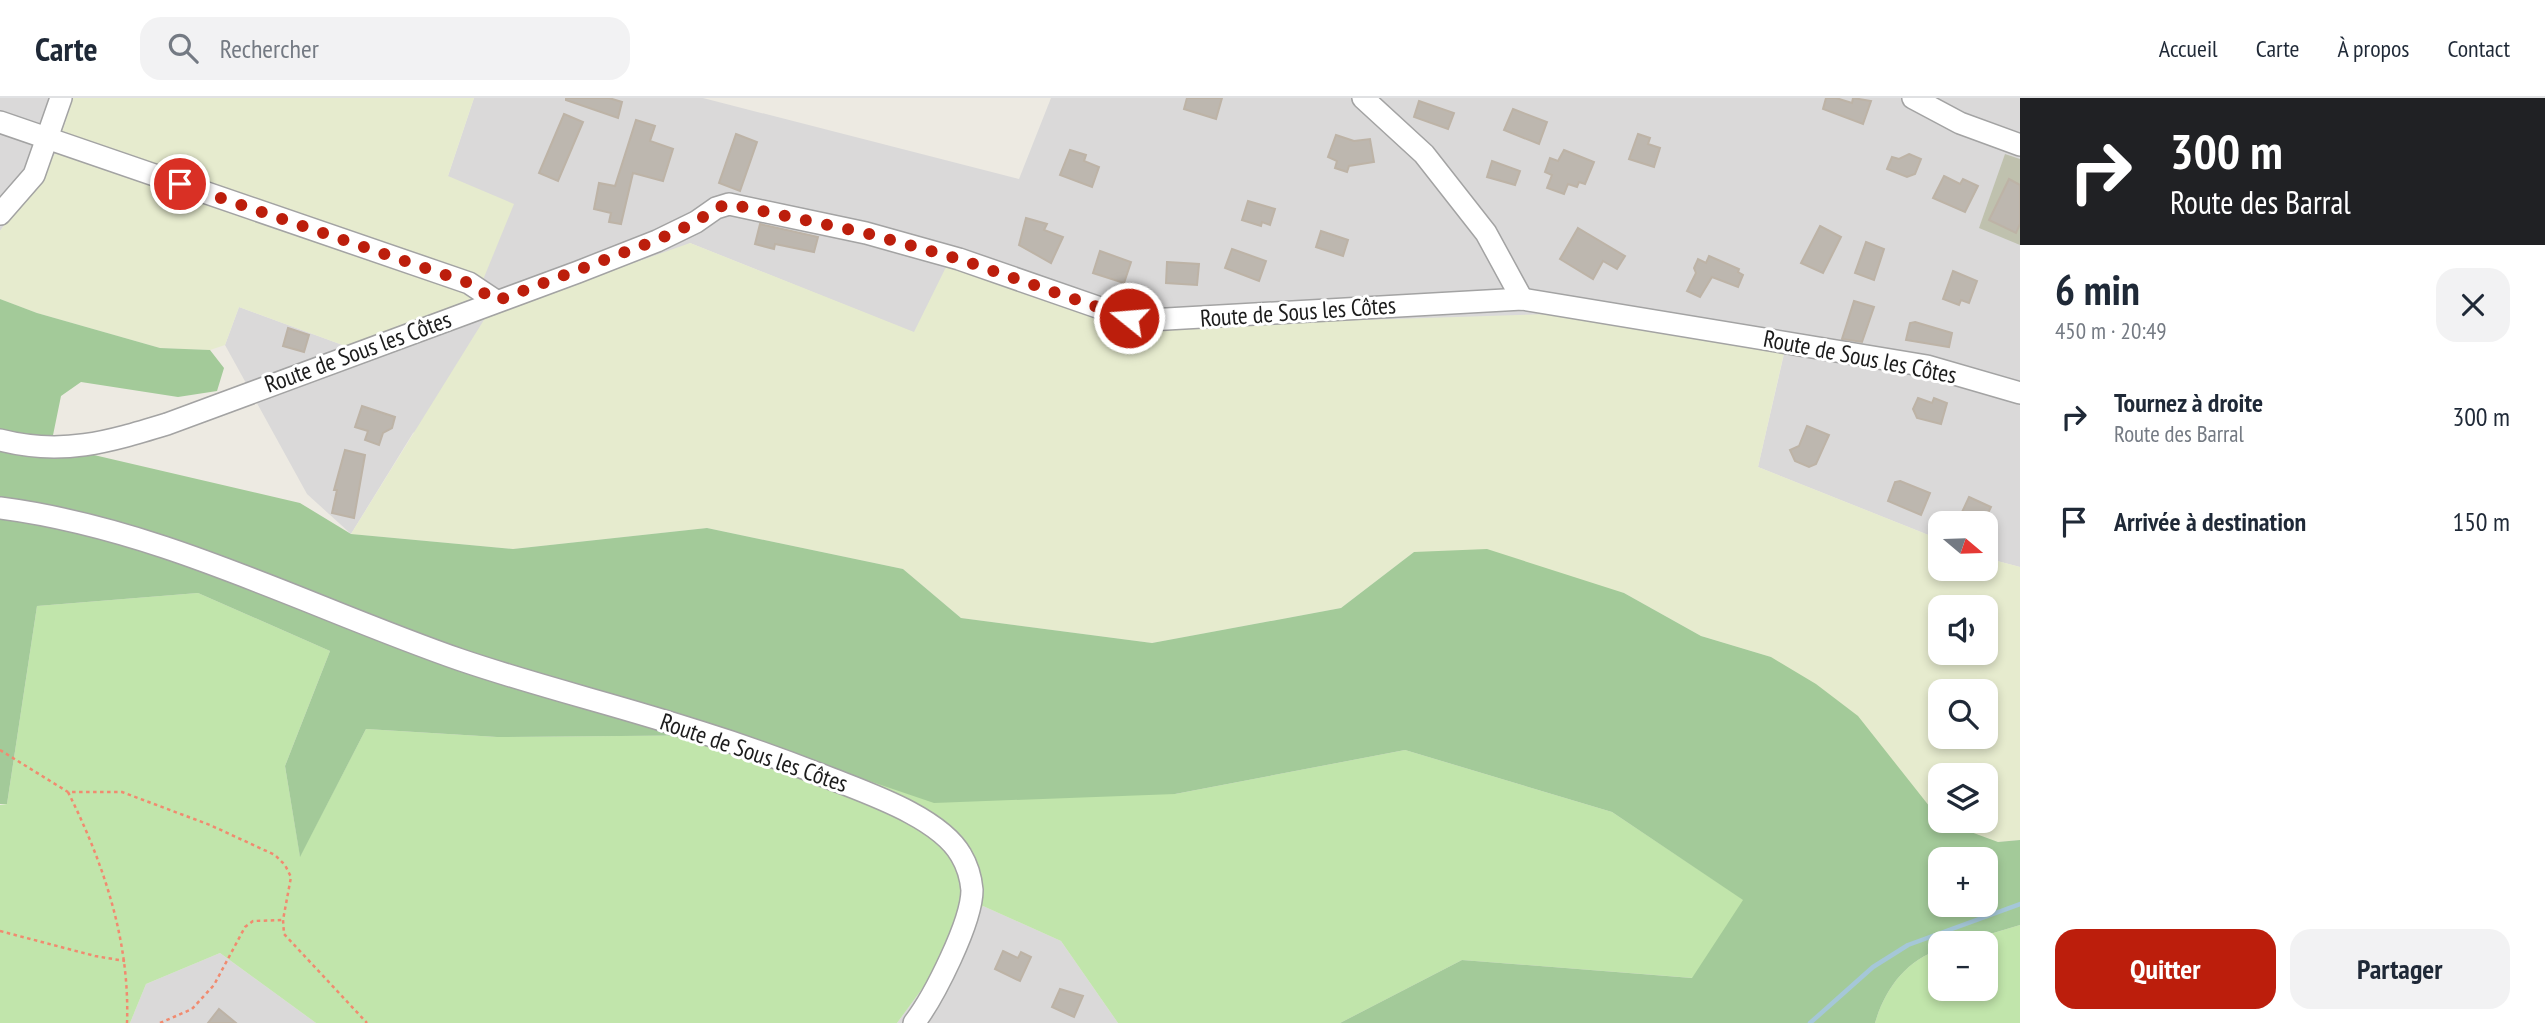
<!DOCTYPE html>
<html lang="fr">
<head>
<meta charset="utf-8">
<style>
  :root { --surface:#fff; --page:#f2f2f3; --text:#1f2937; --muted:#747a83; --line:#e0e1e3; --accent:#bc1e0c }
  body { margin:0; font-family:"PT Sans Narrow",sans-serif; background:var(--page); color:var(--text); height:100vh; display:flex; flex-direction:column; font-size:26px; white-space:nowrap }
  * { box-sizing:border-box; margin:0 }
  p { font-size:23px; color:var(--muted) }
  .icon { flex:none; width:38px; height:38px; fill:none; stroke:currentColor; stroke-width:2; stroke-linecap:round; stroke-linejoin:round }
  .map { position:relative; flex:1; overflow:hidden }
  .details { display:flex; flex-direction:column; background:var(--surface); width:525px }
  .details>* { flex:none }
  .top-card { background:#202124; color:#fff; overflow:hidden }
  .needle { width:46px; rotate:109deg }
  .buttons { position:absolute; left:1928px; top:413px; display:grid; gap:14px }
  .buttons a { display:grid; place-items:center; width:70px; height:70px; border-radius:14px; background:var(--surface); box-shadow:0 4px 10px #0003; font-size:35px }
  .pin { position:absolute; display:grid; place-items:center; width:60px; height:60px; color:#fff; margin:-30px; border:4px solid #fff; border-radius:50%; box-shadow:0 2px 7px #0007 }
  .me { position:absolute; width:77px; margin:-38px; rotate:287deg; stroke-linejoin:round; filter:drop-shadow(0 0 5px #0008) }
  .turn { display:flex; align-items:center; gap:24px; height:147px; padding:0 35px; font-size:32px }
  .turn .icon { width:91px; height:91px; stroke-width:2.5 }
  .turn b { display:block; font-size:49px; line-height:60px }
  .round { display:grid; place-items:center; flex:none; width:74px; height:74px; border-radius:21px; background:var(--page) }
  .head { display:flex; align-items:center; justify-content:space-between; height:119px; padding:0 35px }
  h1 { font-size:42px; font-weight:600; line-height:52px }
  .button { display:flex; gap:14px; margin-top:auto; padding:14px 35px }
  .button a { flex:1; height:80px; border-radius:21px; background:var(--accent); color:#fff; font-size:28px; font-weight:600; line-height:80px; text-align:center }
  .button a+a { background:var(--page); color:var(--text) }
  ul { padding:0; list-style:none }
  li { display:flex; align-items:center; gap:21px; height:105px; padding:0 35px }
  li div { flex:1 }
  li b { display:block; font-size:26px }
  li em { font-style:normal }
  header { display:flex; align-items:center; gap:42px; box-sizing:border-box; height:98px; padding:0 35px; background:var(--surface); border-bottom:2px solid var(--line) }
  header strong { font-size:33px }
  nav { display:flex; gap:38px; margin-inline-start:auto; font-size:24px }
  .search { width:490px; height:63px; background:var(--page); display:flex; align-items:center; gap:18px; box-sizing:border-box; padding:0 24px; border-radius:21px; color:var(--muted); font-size:26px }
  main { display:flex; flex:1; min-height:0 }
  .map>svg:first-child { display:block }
  .residential { fill:#dad9d9 }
  .construction { fill:#bfc1ae }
  .farmland { fill:#e6ebce; fill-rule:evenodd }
  .grass { fill:#c1e5ab }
  .forest { fill:#a3ca99; fill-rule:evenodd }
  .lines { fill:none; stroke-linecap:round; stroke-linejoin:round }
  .stream { stroke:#a5c7d8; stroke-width:4.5 }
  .building { fill:#bdb7af; stroke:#bdb3a6; stroke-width:2 }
  .minor-casing { stroke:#a3a3a3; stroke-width:24 }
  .path { stroke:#f18a6f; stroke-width:2.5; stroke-dasharray:3.5 3.5; stroke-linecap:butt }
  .minor { stroke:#fff; stroke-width:21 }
  .route { stroke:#bc1e0c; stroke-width:12; stroke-dasharray:0 21.6 }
  .labels { text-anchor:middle; stroke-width:6; stroke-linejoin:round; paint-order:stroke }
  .street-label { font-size:24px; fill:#1c1c1c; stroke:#fff }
</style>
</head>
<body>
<header>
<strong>Carte</strong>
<div class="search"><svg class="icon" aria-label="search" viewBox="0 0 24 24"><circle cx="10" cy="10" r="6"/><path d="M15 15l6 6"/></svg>Rechercher</div>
<nav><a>Accueil</a><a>Carte</a><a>À propos</a><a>Contact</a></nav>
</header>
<main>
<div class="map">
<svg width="2020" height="925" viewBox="0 0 2020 925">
  <rect width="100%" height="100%" fill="#edeae2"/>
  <!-- residential -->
  <g class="residential">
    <path d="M 0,0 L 73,0 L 55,56 L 0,133 Z"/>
    <path d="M 474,0 L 703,0 L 1019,81 L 1051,0 L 2020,0 L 2020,469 L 1986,460 L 1986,425 L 1941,425 L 1941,442 L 1758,369 L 1784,256 L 1142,229 L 915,235 L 690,145 L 413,335 L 351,436 L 307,396 L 225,247 L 239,209 L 348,249 L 448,78 Z"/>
    <path d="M 983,808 L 1061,843 L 1118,925 L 897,925 Z"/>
    <path d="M 220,855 L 316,925 L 130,925 L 146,886 Z"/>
  </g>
  <!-- construction -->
  <path class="construction" d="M 2005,56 L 2020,61 L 2020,147 L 1979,130 Z"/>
  <!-- farmland -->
  <g class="farmland">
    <path d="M 73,0 L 474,0 L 448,78 L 514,106 L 476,199 L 348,249 L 239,209 L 225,247 L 210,252 L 160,250 L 37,215 L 0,201 L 0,133 L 55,56 Z"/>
    <path d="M 690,145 L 914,234 L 946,169 L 1142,229 L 1551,216 L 1784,255 L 1758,369 L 1941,442 L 1941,471 L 1986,471 L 1986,460 L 2020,469 L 2020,742 L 1998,744 L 1952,729 L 1944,723 L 1986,723 L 1986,677 L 1941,677 L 1941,720 L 1771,559 L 1701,538 L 1624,495 L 1414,454 L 1341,510 L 1152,545 L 961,520 L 903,471 L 707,430 L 513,451 L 351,436 L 487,217 ZM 1941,509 L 1986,509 L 1986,555 L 1941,555 ZM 1941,593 L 1986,593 L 1986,639 L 1941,639 Z"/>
  </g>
  <!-- grass -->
  <g class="grass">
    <path d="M 198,495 L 330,553 L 285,668 L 300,758 L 366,631 L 497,639 L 734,637 L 1175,696 L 1405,652 L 1612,714 L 1744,802 L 1693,880 L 1462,862 L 1340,925 L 1118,925 L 1061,843 L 983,808 L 897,925 L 316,925 L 220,855 L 146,886 L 130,925 L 0,925 L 0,707 L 7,706 L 37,508 Z"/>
    <path d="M 2020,827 L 2020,925 L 1875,925 C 1885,891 1906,862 1941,851 L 1941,891 L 1986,891 L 1986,845 L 1960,845 Z"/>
  </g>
  <!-- forest -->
  <path class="forest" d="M 0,201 L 37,215 L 160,250 L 210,252 L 224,270 L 217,293 L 178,299 L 81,284 L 61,298 L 51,347 L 300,405 L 351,436 L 513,451 L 707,430 L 903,471 L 961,520 L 1152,545 L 1341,510 L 1414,454 L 1487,451 L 1624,495 L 1701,538 L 1771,559 L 1816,586 L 1858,618 L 1941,723 L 1998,744 L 2020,742 L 2020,827 L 1960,845 L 1941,845 L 1941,851 C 1906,862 1885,891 1875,925 L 1340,925 L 1462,862 L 1692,880 L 1743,802 L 1612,714 L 1405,652 L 1175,696 L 934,705 L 734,637 L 497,639 L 366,631 L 300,759 L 285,668 L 330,553 L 198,495 L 37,508 L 7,706 L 0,706 ZM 1941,761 L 1986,761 L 1986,807 L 1941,807 Z"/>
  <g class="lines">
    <!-- stream -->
    <path class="stream" d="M 1810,925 L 1873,869 L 1908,847 L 2020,806"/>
  </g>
  <!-- building -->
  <g class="building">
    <path d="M 566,0 L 609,0 L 622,4 L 618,20 L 566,2 Z"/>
    <path d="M 1187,0 L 1222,0 L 1216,21 L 1184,11 Z"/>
    <path d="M 1826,0 L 1836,0 L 1852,5 L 1853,0 L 1871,3 L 1863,26 L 1823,11 Z"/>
    <path d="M 1419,3 L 1454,15 L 1448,31 L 1414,19 Z"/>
    <path d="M 1513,11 L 1547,24 L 1539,46 L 1504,32 Z"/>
    <path d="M 564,16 L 583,24 L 558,83 L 539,75 Z"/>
    <path d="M 636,22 L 655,28 L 650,43 L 673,51 L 663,83 L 633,75 L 621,126 L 609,124 L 611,115 L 594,111 L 599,85 L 615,88 Z"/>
    <path d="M 736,36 L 757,44 L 740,93 L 719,85 Z"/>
    <path d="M 1638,36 L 1650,40 L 1648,46 L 1660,50 L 1654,69 L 1629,61 Z"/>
    <path d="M 1336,37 L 1354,43 L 1370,41 L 1374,64 L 1349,68 L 1347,74 L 1335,70 L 1337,63 L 1328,59 Z"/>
    <path d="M 1070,52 L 1086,57 L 1084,63 L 1099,69 L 1092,89 L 1060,77 Z"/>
    <path d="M 1564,52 L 1594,64 L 1585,86 L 1579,84 L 1577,89 L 1568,86 L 1564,96 L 1547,90 L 1552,77 L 1545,74 L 1550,60 L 1558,63 Z"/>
    <path d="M 1909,56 L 1921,61 L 1915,76 L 1907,79 L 1887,71 L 1892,59 L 1899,61 Z"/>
    <path d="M 1492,63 L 1520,73 L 1515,87 L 1487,79 Z"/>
    <path d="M 1944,78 L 1960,86 L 1963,81 L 1978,88 L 1965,114 L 1933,100 Z"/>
    <path d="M 2009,81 L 2020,87 L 2020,126 L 2016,135 L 1989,122 Z"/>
    <path d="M 1248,103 L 1275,111 L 1270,127 L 1262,124 L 1261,128 L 1242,122 Z"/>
    <path d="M 1026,120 L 1047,126 L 1044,132 L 1063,139 L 1051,165 L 1019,147 Z"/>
    <path d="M 760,126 L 818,139 L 814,154 L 775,146 L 774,151 L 755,146 Z"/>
    <path d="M 1820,128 L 1841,139 L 1823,175 L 1801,165 Z"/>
    <path d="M 1578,130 L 1625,158 L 1617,171 L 1603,163 L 1593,181 L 1560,161 Z"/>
    <path d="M 1321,133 L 1348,142 L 1343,158 L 1316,149 Z"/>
    <path d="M 1866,144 L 1884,151 L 1874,182 L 1855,175 Z"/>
    <path d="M 1232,151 L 1266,163 L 1259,183 L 1225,170 Z"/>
    <path d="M 1100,153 L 1131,164 L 1124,185 L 1093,175 Z"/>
    <path d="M 1709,158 L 1739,171 L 1738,174 L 1743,177 L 1738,189 L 1712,179 L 1700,199 L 1687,193 L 1696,175 L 1694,170 L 1698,161 L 1706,165 Z"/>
    <path d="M 1167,164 L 1199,166 L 1197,187 L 1166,185 Z"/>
    <path d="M 1953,173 L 1977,183 L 1969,205 L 1961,202 L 1959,207 L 1943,201 Z"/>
    <path d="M 1854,203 L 1874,209 L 1862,244 L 1842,241 Z"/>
    <path d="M 1915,224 L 1952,235 L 1949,249 L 1906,242 L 1910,225 Z"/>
    <path d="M 288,230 L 309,237 L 304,254 L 283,248 Z"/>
    <path d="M 1918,300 L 1932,305 L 1934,300 L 1947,305 L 1941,326 L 1917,320 L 1913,311 Z"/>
    <path d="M 362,308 L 395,319 L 392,330 L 383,335 L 379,347 L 365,342 L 368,333 L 355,329 Z"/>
    <path d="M 1807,328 L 1829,337 L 1816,366 L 1809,369 L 1795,363 L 1790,352 L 1799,348 Z"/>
    <path d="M 345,352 L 365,357 L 354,420 L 332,415 L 337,392 L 334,392 Z"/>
    <path d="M 1900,383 L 1930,395 L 1921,417 L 1888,403 L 1895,384 Z"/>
    <path d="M 1969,399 L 1991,409 L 1983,425 L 1957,425 Z"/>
    <path d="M 1003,853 L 1018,860 L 1021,854 L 1031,859 L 1020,883 L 995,871 Z"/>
    <path d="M 1060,891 L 1083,898 L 1074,919 L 1052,909 Z"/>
    <path d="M 219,911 L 236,925 L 208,925 Z"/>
  </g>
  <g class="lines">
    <!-- minor casing -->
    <g class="minor-casing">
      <g id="minor">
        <path d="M 1363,0 L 1424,56 L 1486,135 L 1522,201"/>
        <path d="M 1913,0 L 1960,25 L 2020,47"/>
        <path d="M 0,24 L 469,185 L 496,203"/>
        <path d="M 0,116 L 34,77 L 61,0"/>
        <path d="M 0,342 C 62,358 108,344 167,326 L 578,174 L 657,143 L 696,124 L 716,110 L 729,106 L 866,135 L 959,161 L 1129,220 L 1149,222 L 1522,201 L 1927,268 L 2020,295"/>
        <path d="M 0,410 C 162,431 308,509 461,562 C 540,589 621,608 700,634 C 745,648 789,664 832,681 C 870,696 940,720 961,757 C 967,767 971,781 972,792 C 972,824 934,899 914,925"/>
      </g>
    </g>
    <!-- path -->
    <g class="path">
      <path d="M 0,652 L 68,694 L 122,694 L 210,727 L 275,757 L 285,767 L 291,779 L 283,822 L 284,836 L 367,925"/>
      <path d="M 68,694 C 104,766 130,844 127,925"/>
      <path d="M 0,833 L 95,858 L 125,863"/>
      <path d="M 160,925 L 192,911 L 214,887 L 245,829 L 253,823 L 283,822"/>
    </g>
    <!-- minor -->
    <use href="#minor" class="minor"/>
  </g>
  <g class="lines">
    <!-- route -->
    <path class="route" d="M 180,86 L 469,185 L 496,203 L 657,142 L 696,124 L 716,110 L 729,106 L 866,135 L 959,161 L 1129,220"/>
  </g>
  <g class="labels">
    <!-- street labels -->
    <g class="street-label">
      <text transform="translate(1298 214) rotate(-4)" y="8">Route de Sous les Côtes</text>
      <text transform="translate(358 254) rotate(-20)" y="8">Route de Sous les Côtes</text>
      <text transform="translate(1860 259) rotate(11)" y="8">Route de Sous les Côtes</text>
      <text transform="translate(754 655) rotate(19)" y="8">Route de Sous les Côtes</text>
    </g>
  </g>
</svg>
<div class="buttons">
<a><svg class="needle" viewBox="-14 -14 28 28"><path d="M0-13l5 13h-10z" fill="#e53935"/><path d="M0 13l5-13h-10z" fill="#747a83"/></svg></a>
<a><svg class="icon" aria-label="sound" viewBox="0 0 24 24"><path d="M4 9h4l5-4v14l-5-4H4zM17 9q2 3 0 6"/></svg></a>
<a><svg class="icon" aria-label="search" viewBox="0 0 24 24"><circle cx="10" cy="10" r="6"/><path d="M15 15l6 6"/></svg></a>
<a><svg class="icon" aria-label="layers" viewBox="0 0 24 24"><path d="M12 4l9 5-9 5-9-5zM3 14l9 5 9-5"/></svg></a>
<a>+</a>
<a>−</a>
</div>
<div class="pin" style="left:180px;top:86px;background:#d93025"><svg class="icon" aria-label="arrive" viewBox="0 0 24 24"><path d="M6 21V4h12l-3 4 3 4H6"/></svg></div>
<svg class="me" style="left:1129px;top:220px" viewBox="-20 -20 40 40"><circle r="17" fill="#bc1e0c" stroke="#fff" stroke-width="3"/><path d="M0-11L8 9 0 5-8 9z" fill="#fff"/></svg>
</div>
<section class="details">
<div class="top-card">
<div class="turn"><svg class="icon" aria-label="right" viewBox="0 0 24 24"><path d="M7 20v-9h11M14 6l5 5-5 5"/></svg><div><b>300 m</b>Route des Barral</div></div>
</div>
<div class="head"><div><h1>6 min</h1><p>450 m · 20:49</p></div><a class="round"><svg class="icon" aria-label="close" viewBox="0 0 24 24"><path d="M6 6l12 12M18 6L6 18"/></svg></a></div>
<ul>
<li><svg class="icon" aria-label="right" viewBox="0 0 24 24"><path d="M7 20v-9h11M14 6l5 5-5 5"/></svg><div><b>Tournez à droite</b><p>Route des Barral</p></div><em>300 m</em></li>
<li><svg class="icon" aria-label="arrive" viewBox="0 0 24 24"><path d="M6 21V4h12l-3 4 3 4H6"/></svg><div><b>Arrivée à destination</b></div><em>150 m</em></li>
</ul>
<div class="button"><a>Quitter</a><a>Partager</a></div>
</section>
</main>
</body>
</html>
